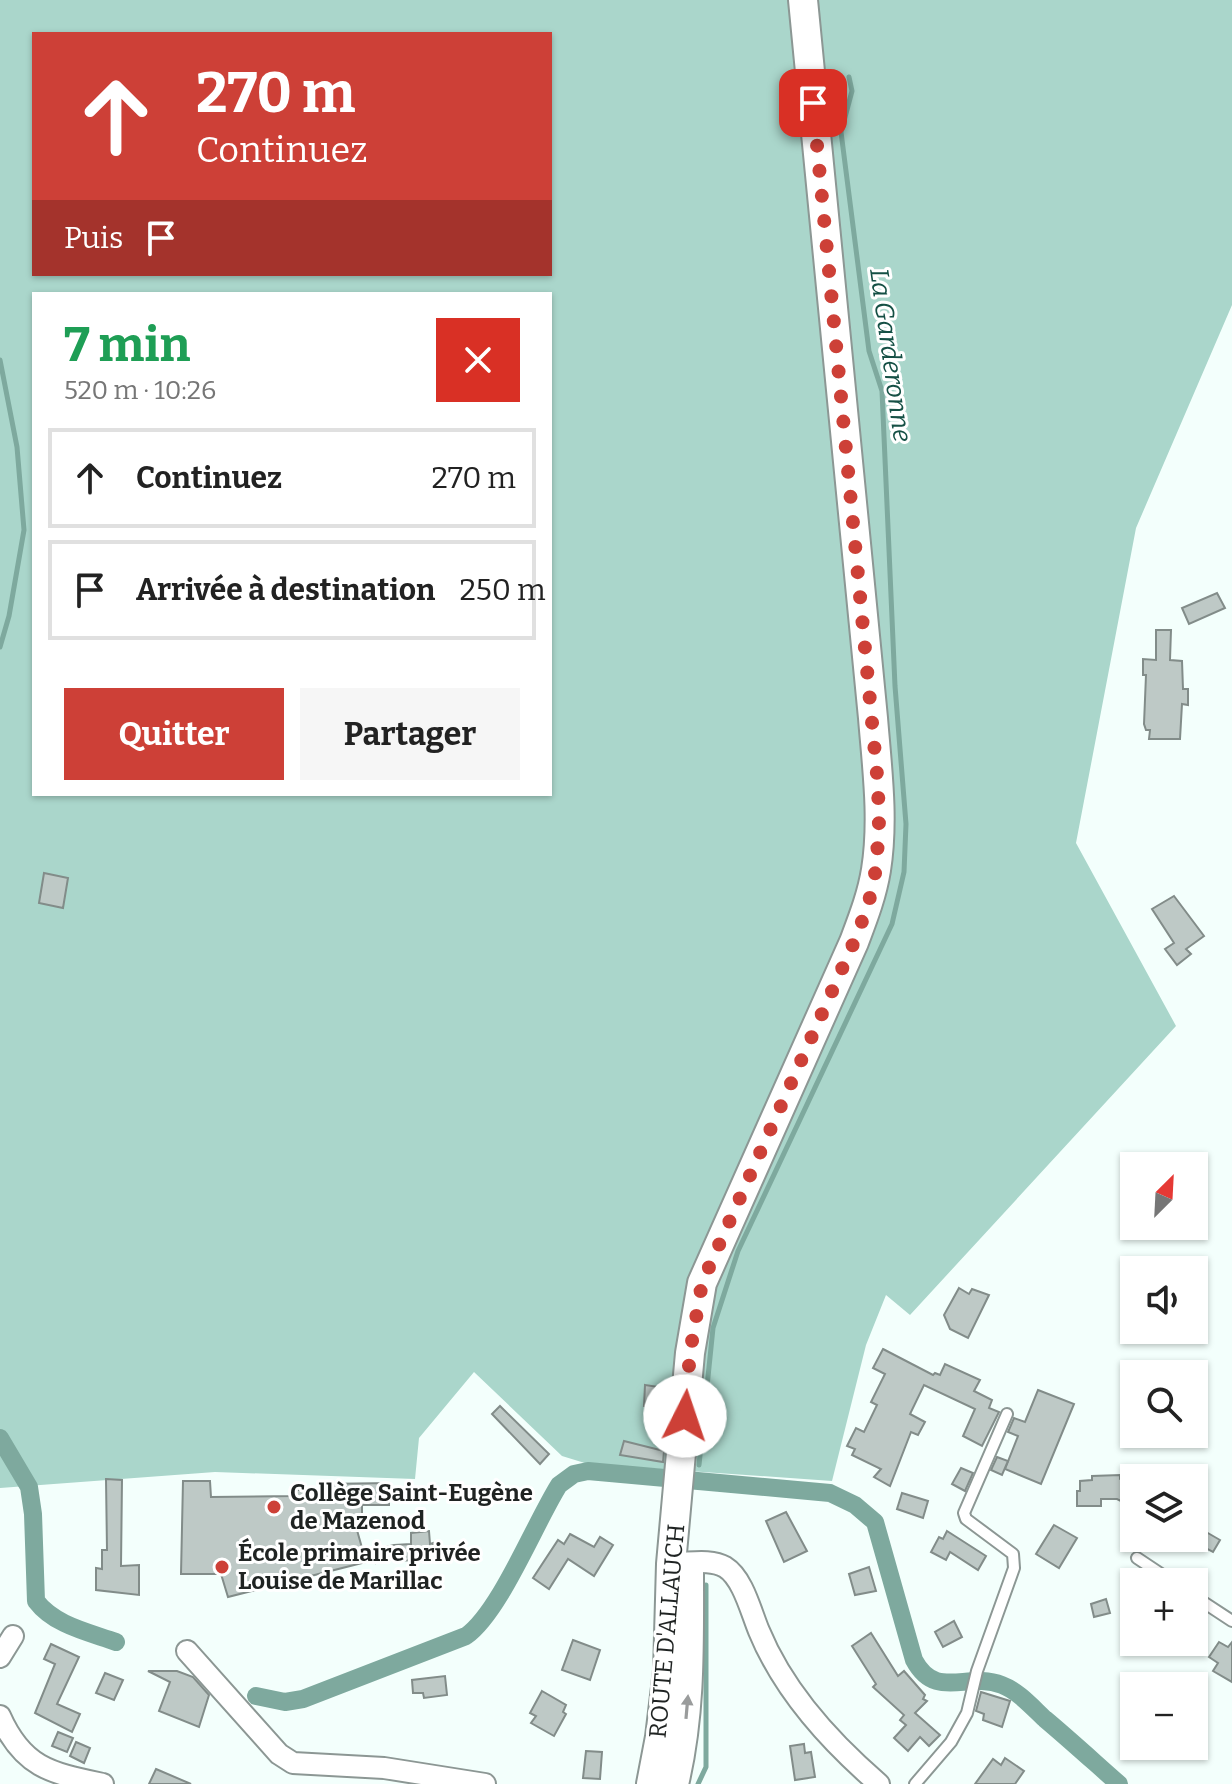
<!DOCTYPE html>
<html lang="fr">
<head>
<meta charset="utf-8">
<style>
  :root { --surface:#fff; --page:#f6f6f6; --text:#222; --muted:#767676; --line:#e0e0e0; --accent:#cd4037 }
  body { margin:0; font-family:Bitter,serif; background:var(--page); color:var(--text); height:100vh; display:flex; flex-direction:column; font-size:30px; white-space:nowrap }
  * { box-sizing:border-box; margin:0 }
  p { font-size:26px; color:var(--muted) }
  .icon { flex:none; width:44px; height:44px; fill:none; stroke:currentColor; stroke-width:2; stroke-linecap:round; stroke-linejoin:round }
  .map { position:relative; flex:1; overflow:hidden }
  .side { position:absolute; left:32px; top:292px; width:520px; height:504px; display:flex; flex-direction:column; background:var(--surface); border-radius:0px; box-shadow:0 2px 6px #0004 }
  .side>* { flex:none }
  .top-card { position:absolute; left:32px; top:32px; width:520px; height:244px; border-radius:0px; box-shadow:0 2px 6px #0004; background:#cd4037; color:#fff; overflow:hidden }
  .needle { width:52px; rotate:24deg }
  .controls { position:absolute; left:1120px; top:1152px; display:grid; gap:16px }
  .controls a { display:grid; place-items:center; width:88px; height:88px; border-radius:0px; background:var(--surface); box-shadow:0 2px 6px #0004; font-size:40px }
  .pin { position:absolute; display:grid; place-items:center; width:68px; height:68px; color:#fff; margin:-34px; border-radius:16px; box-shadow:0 4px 12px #0006 }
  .me { position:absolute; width:88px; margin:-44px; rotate:4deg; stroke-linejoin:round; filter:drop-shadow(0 0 6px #0008) }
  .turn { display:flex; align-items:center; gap:28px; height:168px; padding:0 32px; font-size:36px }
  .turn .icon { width:104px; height:104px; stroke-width:2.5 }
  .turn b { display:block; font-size:56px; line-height:68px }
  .then { display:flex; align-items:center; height:76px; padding:0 32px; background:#0003; gap:16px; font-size:30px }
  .round { display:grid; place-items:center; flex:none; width:84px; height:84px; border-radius:0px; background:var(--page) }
  .summary { display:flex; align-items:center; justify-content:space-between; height:136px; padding:0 32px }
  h1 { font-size:48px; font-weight:700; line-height:60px; color:#1e9e55 }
  .primary-button { display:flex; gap:16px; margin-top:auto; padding:16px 32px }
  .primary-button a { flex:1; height:92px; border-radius:0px; background:var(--accent); color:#fff; font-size:32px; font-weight:700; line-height:92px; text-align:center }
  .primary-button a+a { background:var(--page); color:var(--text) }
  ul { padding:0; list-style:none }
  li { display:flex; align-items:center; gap:24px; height:100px; margin:0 16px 12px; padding:0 16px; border:4px solid var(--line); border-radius:0px }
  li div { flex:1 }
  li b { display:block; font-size:30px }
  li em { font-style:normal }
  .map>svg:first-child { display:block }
  .forest { fill:#aad6cb; fill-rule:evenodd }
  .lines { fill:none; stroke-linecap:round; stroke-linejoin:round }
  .stream { stroke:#7ea99e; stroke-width:5 }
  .canal { stroke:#7ea99e; stroke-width:18 }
  .building { fill:#bec9c6; stroke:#828c89; stroke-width:2 }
  .lane-casing { stroke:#8c9794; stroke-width:14 }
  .street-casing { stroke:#8c9794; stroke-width:24 }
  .secondary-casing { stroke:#8c9794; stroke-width:32 }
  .lane { stroke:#fff; stroke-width:10 }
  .street { stroke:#fff; stroke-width:20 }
  .secondary { stroke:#fff; stroke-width:28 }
  .oneway { fill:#9a9c9c }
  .route { stroke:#cd4037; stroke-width:14; stroke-dasharray:0 25.2 }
  .poi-dot { fill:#cd4037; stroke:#fff; stroke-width:3 }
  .labels { text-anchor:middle; stroke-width:6; stroke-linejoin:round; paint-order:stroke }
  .poi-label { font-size:24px; font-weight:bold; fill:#1f2322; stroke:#fff; text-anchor:start }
  .street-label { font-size:24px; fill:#1f2322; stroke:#fff }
  .water-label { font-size:26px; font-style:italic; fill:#155045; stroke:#fff }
</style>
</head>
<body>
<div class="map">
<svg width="1232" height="1784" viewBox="0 0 1232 1784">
  <rect width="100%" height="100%" fill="#f3fffc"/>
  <!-- forest -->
  <path class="forest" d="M 0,0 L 1232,0 L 1232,305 L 1136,528 L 1076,843 L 1176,1026 L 910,1315 L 886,1295 L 866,1345 L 832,1481 L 588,1464 L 562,1456 L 474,1372 L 419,1438 L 415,1479 L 215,1472 L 0,1488 ZM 34,34 L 550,34 L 550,274 L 34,274 ZM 34,294 L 550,294 L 550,794 L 34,794 Z"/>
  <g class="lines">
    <!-- stream -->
    <g class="stream">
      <path d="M 0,360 L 17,447 L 24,530 L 9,616 L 0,647"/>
      <path d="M 699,1465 L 713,1328 L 738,1251 L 892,924 L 904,872 L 906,824 L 895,686 L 882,391 L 869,351 L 841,132 L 852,91 L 849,77"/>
      <path d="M 698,1784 L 706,1767 L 706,1585"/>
    </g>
    <!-- canal -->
    <g class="canal">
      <path d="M 0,1438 L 29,1487 L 33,1514 L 36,1601 C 54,1625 88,1632 116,1642"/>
      <path d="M 256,1696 L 285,1702 L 303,1699 L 466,1636 C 500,1612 535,1523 559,1485 L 574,1474 L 588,1471 L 830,1493 L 855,1505 L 875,1522 L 914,1660 C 936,1701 967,1671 1002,1685 C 1018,1691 1032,1707 1045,1719 C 1070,1740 1094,1762 1119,1784"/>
    </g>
  </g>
  <!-- building -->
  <g class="building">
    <path d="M 1217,593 L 1225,608 L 1189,624 L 1182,608 Z"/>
    <path d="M 1156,630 L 1171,630 L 1170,660 L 1182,661 L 1183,689 L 1188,689 L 1188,705 L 1182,704 L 1180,739 L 1149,739 L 1150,730 L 1146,730 L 1144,724 L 1146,675 L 1143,675 L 1143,659 L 1156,660 Z"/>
    <path d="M 44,873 L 68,878 L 63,908 L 39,903 Z"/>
    <path d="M 1174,896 L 1204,936 L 1186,949 L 1191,954 L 1177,965 L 1165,949 L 1174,943 L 1152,909 Z"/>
    <path d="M 959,1288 L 969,1294 L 972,1289 L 989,1295 L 968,1338 L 950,1329 L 944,1315 Z"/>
    <path d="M 883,1349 L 933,1375 L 935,1373 L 940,1375 L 945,1364 L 980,1380 L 974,1391 L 992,1400 L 989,1408 L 999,1412 L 982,1446 L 963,1436 L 975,1409 L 924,1385 L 910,1414 L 925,1422 L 918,1435 L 911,1432 L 890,1486 L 874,1477 L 881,1469 L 852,1455 L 855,1449 L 847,1446 L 856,1428 L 864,1432 L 877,1405 L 871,1402 L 885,1374 L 873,1368 Z"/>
    <path d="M 645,1385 L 659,1387 L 657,1406 L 644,1406 Z"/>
    <path d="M 1038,1390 L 1074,1404 L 1041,1484 L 1005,1469 L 1018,1436 L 1008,1432 L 1014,1418 L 1025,1422 Z"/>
    <path d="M 500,1406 L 549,1454 L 540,1464 L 492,1414 Z"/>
    <path d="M 624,1441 L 664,1451 L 663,1462 L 620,1455 Z"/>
    <path d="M 997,1457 L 1008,1461 L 1002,1475 L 991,1470 Z"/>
    <path d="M 961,1468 L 973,1473 L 965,1491 L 952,1484 Z"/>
    <path d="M 1120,1475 L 1120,1479 L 1134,1487 L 1127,1504 L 1117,1499 L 1101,1499 L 1101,1506 L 1077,1506 L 1077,1491 L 1080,1491 L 1080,1481 L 1092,1480 L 1092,1476 Z"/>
    <path d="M 106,1479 L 122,1480 L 121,1566 L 139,1565 L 139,1595 L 96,1590 L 96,1568 L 102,1569 L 102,1550 L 107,1550 Z"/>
    <path d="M 183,1481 L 210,1481 L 211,1497 L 294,1496 L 294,1490 L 323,1490 L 323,1484 L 389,1483 L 389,1505 L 362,1505 L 362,1514 L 353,1516 L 366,1562 L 228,1597 L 221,1574 L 181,1574 Z"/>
    <path d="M 902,1493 L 928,1501 L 923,1518 L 897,1509 Z"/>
    <path d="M 786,1512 L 807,1551 L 784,1562 L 766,1521 Z"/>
    <path d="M 1054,1525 L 1077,1538 L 1059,1568 L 1036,1554 Z"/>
    <path d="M 1194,1525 L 1220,1540 L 1213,1552 L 1194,1542 Z"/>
    <path d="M 429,1531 L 430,1544 L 433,1543 L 434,1550 L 430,1551 L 431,1559 L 398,1561 L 398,1558 L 376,1563 L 374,1550 L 394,1545 L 411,1544 L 411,1533 Z"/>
    <path d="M 947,1531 L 986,1556 L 978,1570 L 950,1552 L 946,1560 L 931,1552 L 939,1537 L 943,1539 Z"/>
    <path d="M 570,1534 L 594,1547 L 600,1537 L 613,1545 L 594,1576 L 568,1559 L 549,1589 L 533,1578 L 558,1540 L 564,1544 Z"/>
    <path d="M 869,1567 L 876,1591 L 855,1595 L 849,1574 Z"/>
    <path d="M 1106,1599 L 1110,1613 L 1094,1617 L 1091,1604 Z"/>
    <path d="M 954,1621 L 962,1637 L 943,1647 L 935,1632 Z"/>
    <path d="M 871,1633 L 898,1676 L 904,1671 L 925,1695 L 923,1699 L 927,1701 L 915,1713 L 940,1735 L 929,1746 L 920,1737 L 908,1751 L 894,1738 L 906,1725 L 900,1720 L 904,1715 L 873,1687 L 876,1684 L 852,1646 Z"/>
    <path d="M 573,1640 L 600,1650 L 590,1680 L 562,1670 Z"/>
    <path d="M 1219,1642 L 1228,1647 L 1232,1642 L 1232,1682 L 1213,1671 L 1218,1663 L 1209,1657 Z"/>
    <path d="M 51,1644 L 79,1657 L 57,1704 L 80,1714 L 72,1732 L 35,1713 L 55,1664 L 44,1659 Z"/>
    <path d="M 148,1671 L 177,1671 L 193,1677 L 209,1695 L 199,1727 L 159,1711 L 170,1682 Z"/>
    <path d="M 105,1673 L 123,1680 L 114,1700 L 96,1693 Z"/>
    <path d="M 445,1676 L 447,1695 L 424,1698 L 423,1693 L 413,1693 L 412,1680 Z"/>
    <path d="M 542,1691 L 566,1705 L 563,1712 L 566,1714 L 554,1736 L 531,1723 L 536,1716 L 530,1713 Z"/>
    <path d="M 981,1692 L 1010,1701 L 1002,1727 L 983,1720 L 984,1714 L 976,1711 Z"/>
    <path d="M 58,1732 L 73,1738 L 67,1752 L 52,1746 Z"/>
    <path d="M 76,1742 L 90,1748 L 84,1763 L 70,1756 Z"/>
    <path d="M 804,1744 L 805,1753 L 811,1752 L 815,1777 L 795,1780 L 790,1746 Z"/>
    <path d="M 586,1751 L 602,1752 L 600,1779 L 583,1778 Z"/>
    <path d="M 1005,1758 L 1024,1771 L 1015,1784 L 975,1784 L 993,1759 L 1001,1765 Z"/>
    <path d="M 156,1769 L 191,1784 L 149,1784 Z"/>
  </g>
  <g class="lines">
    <!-- lane casing -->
    <g class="lane-casing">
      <g id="lane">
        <path d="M 1137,1558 L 1173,1582"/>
        <path d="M 1194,1596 L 1232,1621"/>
        <path d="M 915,1784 L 951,1742 L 967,1713 L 977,1671 L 1014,1568 L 1013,1554 L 966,1519 L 964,1513 L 1007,1414"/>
      </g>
    </g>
    <!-- street casing -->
    <g class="street-casing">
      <g id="street">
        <path d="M 676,1563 C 691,1563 711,1559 725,1567 C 743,1578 751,1612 759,1631 C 784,1692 830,1742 879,1784"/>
        <path d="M 187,1651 L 279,1754 L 293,1763 L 384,1768 L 485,1784"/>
        <path d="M 0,1657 L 13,1636"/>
        <path d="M 0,1716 C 23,1768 51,1773 103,1784"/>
      </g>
    </g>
    <!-- secondary casing -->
    <g class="secondary-casing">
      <g id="secondary">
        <path d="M 651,1784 L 660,1737 L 668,1671 L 671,1564 L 690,1353 L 702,1283 L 854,942 C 863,918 872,895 876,870 C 884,820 877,768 873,718 L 803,0"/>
        <path d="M 674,1784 C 691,1713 689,1643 689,1570"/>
      </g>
    </g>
    <!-- lane -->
    <use href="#lane" class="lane"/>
    <!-- street -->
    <use href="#street" class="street"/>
    <!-- secondary -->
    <use href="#secondary" class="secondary"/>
  </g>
  <!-- one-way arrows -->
  <defs><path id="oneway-solid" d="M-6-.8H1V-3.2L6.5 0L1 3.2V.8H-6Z" transform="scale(2)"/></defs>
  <use class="oneway" href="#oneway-solid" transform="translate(687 1707) rotate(-85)"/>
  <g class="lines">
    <!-- route -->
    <path class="route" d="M 685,1416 L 690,1353 L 702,1283 L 854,942 L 868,906 L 876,869 L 879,827 L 878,785 L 813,103"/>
  </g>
  <!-- markers -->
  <g class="poi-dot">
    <circle cx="274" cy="1507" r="8"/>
    <circle cx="222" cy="1567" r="8"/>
  </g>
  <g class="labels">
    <!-- poi labels -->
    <g class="poi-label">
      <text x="290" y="1501">Collège Saint-Eugène<tspan x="290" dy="28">de Mazenod</tspan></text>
      <text x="238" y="1561">École primaire privée<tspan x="238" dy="28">Louise de Marillac</tspan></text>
    </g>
    <!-- street labels -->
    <g class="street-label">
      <text transform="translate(667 1631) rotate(-85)" y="8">ROUTE D'ALLAUCH</text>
    </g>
    <!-- water labels -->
    <g class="water-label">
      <text transform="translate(891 355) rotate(82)" y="9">La Garderonne</text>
    </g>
  </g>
</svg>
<div class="controls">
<a><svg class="needle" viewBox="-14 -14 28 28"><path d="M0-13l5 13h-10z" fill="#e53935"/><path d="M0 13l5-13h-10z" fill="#767676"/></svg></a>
<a><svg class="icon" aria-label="sound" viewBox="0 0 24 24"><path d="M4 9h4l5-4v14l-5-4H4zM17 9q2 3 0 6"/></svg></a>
<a><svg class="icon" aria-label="search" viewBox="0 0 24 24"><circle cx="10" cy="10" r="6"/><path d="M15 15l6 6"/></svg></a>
<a><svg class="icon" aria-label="layers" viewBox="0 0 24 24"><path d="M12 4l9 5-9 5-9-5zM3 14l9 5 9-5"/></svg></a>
<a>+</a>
<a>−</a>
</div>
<div class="pin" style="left:813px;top:103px;background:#d93025"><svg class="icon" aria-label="arrive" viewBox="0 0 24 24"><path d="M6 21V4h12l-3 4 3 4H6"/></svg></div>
<svg class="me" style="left:685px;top:1416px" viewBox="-20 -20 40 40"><circle r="19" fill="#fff"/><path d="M0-13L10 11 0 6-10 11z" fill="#cd4037"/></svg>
<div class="top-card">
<div class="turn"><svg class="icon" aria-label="ahead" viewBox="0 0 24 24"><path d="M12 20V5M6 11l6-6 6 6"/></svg><div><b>270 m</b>Continuez</div></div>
<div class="then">Puis<svg class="icon" aria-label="arrive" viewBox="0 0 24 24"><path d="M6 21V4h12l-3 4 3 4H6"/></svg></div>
</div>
<section class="side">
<div class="summary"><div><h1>7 min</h1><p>520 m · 10:26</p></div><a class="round" style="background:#d93025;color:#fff"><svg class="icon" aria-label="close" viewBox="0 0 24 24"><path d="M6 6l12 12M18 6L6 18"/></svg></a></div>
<ul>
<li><svg class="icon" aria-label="ahead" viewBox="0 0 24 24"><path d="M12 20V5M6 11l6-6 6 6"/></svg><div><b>Continuez</b></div><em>270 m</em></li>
<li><svg class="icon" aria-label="arrive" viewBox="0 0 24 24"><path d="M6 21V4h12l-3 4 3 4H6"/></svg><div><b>Arrivée à destination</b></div><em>250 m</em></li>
</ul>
<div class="primary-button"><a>Quitter</a><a>Partager</a></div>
</section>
</div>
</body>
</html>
